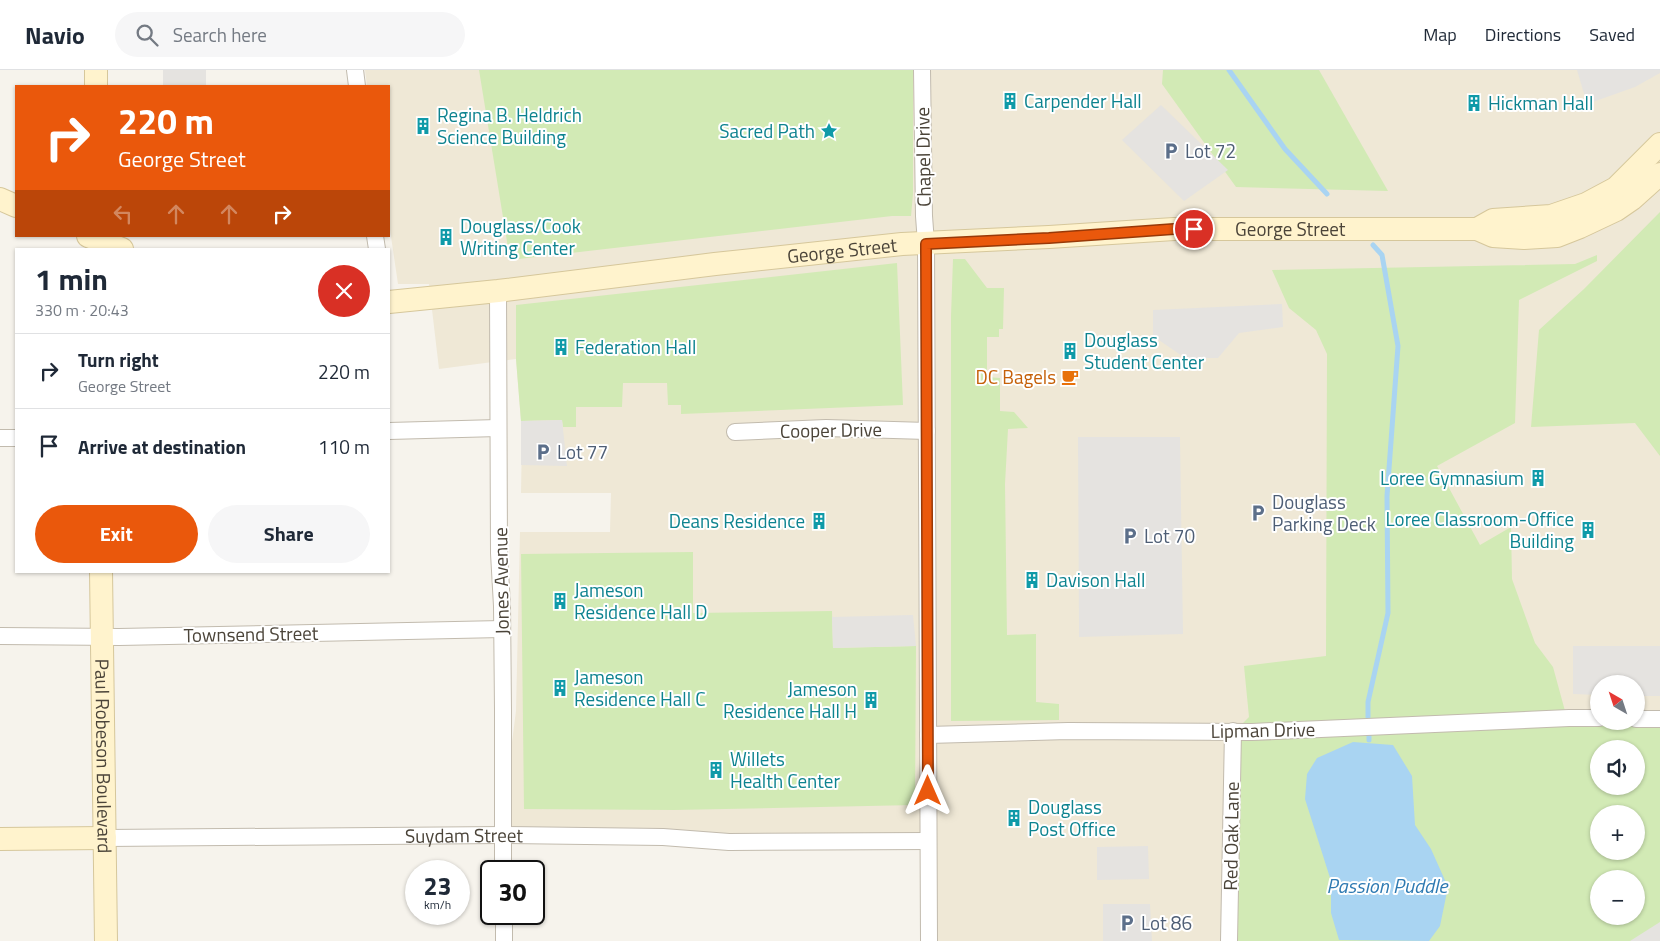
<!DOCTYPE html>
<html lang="en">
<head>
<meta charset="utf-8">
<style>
  :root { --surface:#fff; --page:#f6f6f7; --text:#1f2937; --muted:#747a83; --line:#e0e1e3; --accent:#ea580c }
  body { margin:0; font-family:"Titillium Web",sans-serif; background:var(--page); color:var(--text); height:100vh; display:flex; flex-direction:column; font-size:19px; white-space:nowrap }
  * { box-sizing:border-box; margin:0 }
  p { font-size:16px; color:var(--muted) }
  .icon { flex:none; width:28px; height:28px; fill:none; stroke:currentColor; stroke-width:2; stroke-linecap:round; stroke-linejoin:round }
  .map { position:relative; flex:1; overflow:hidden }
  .panel { position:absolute; left:15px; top:178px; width:375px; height:325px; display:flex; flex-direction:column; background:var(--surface); border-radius:0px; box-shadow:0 1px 4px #0004 }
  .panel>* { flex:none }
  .guide { position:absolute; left:15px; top:15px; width:375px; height:152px; border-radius:0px; box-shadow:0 1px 4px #0004; background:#ea580c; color:#fff; overflow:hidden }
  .needle { width:32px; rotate:321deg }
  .buttons { position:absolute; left:1590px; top:605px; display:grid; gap:10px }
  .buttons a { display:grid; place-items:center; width:55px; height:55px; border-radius:50%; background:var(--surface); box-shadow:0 1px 4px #0004; font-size:25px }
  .speed { position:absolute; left:405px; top:790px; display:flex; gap:10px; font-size:25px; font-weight:700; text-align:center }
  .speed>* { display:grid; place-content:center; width:65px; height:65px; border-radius:50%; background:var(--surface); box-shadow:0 1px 4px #0004; line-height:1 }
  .speed small { font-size:12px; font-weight:400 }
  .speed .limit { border:2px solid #111; border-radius:8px; background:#fff; color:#111 }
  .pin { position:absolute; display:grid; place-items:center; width:42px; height:42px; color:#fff; margin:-21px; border:2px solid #fff; border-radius:50%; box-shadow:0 1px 5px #0007 }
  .me { position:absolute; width:55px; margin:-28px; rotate:0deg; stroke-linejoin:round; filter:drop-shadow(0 0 4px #0008) }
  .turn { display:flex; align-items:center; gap:18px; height:105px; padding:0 20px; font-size:22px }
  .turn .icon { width:65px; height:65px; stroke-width:2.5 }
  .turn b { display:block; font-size:35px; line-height:42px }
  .lanes { display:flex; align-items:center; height:48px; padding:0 20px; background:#0003; justify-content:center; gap:25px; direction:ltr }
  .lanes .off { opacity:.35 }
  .round { display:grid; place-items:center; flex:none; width:52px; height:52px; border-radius:26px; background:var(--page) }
  .head { display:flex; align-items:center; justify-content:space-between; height:85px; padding:0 20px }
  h1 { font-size:30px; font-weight:700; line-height:38px }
  .cta { display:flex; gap:10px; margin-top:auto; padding:10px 20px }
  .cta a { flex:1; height:58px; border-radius:30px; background:var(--accent); color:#fff; font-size:20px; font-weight:700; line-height:58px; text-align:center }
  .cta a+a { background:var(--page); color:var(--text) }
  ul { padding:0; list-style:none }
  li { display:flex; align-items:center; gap:15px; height:75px; padding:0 20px; border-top:1px solid var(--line) }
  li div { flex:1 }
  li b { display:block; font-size:19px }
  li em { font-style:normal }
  header { display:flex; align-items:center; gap:30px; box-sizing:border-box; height:70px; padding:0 25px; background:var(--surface); border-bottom:1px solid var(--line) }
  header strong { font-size:24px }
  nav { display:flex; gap:28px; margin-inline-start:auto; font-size:18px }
  .search { width:350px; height:45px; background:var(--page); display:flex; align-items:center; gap:12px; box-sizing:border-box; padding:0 18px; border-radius:28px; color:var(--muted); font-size:19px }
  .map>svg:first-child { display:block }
  .education { fill:#efe8d6; fill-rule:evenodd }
  .green { fill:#d2eab5; fill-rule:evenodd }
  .parking { fill:#e5e3e0 }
  .water { fill:#a9d4f2 }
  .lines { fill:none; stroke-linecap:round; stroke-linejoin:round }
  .stream { stroke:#a9d4f2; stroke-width:5 }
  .street-casing { stroke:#c2bbae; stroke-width:18 }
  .secondary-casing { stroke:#d6c79b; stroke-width:24 }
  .street { stroke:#fff; stroke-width:16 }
  .secondary { stroke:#fff3cd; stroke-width:22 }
  .route-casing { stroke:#983908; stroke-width:12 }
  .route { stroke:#ea580c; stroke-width:9 }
  .labels { text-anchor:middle; stroke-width:4; stroke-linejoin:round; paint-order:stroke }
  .culture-label { font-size:19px; fill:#0d838f; stroke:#fff; text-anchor:start }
  .service-label { font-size:19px; fill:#4e5e75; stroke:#fff; text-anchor:start }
  .street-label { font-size:19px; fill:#4b4439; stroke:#fff }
  .food-label { font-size:19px; fill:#c56008; stroke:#fff; text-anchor:end }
  .water-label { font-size:20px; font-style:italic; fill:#2e7ab2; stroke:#fff }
</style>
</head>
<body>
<header>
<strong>Navio</strong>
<div class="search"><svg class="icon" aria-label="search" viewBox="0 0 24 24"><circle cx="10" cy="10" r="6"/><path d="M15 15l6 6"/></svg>Search here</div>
<nav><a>Map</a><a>Directions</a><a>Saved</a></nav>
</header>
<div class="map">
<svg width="1660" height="871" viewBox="0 0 1660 871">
  <rect width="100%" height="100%" fill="#f6f3ec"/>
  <!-- education -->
  <path class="education" d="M 365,0 L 1660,0 L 1660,871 L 929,871 L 928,771 L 503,765 L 503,742 L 516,641 L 520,462 L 610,462 L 611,423 L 521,423 L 522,364 L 516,289 L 439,299 L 429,214 L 398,214 L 389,153 L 389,16 L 367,16 ZM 1599,614 L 1636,614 L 1636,651 L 1599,651 ZM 1599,679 L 1636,679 L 1636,716 L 1599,716 ZM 1599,744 L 1636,744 L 1636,781 L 1599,781 ZM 1599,809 L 1636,809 L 1636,846 L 1599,846 Z"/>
  <!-- green -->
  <g class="green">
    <path d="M 479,0 L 913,0 L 913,124 L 911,146 L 892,146 L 510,190 Z"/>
    <path d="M 1163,0 L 1319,0 L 1388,121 L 1236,117 L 1162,14 Z"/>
    <path d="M 1660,142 L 1660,386 L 1635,353 L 1531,357 L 1539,260 L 1584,219 Z"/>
    <path d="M 1597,185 L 1597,191 L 1519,230 L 1515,353 L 1437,396 L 1480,475 L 1511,457 L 1512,509 L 1535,573 L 1553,597 L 1565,641 L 1599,651 L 1636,651 L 1660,649 L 1660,871 L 1235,871 L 1237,659 L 1249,647 L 1244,596 L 1326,586 L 1327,284 L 1316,260 L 1289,238 L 1272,200 L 1575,194 ZM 1599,679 L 1636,679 L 1636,716 L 1599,716 ZM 1599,744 L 1636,744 L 1636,781 L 1599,781 ZM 1599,809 L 1636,809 L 1636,846 L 1599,846 Z"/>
    <path d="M 953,189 L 965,189 L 987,218 L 1004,218 L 1003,259 L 999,259 L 999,267 L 987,267 L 987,307 L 1000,308 L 1000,341 L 1014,342 L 1028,358 L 1008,359 L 1005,414 L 1007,565 L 1036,564 L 1036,632 L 1059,634 L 1059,650 L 951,651 L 951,246 Z"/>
    <path d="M 897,193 L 903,335 L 681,344 L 681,335 L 668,335 L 667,313 L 623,313 L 622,337 L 576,337 L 576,357 L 563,357 L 562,350 L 521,351 L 516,289 L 516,235 Z"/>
    <path d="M 693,482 L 693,543 L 832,541 L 833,578 L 916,576 L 915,735 L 674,740 L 524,739 L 521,484 Z"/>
  </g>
  <!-- parking -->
  <g class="parking">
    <rect x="163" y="0" width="43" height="16"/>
    <path d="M 1577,0 L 1660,0 L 1660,3 L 1635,17 L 1587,34 Z"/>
    <path d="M 1161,35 L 1228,100 L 1184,131 L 1122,70 Z"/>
    <path d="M 1282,234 L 1283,257 L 1239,263 L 1218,288 L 1185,288 L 1153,266 L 1153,240 Z"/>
    <path d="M 562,350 L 567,396 L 521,395 L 521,351 Z"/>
    <path d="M 1078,367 L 1180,367 L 1183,564 L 1079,567 Z"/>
    <path d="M 913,545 L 916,576 L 833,578 L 832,547 Z"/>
    <path d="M 1573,576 L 1660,576 L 1660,626 L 1636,626 L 1636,614 L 1599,614 L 1599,625 L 1573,624 Z"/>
    <path d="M 1148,776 L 1149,809 L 1097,810 L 1097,777 Z"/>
    <path d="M 1103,834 L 1150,834 L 1152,871 L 1103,871 Z"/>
    <path d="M 1660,852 L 1660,871 L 1630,871 Z"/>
  </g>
  <!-- water -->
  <path class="water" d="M 1353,672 L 1393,675 L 1412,706 L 1415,755 L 1431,779 L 1448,817 L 1440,856 L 1429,871 L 1339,870 L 1331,843 L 1331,811 L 1305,729 L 1307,704 L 1317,688 Z"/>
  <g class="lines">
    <!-- stream -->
    <g class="stream">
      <path d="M 1229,0 L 1285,79 L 1327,124"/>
      <path d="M 1368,647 L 1368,632 L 1388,543 L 1387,426 L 1398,276 L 1382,185 L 1373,175"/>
      <path d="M 1369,666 L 1369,670"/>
    </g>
    <!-- street casing -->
    <g class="street-casing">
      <g id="street">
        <path d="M 355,0 L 357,16"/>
        <path d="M 922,0 L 924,146 L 926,173 L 929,871"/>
        <path d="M 375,166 L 377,179"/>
        <path d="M 498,221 L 499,483 L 502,536 L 503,640 L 503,801"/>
        <path d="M 389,361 L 498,358"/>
        <path d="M 735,362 L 826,358 L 927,361"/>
        <path d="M 0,368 L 16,368"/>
        <path d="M 0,566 L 119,567 L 502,559"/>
        <path d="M 1636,649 L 1660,649"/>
        <path d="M 928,665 L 1068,661 L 1252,662 L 1569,648 L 1599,648"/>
        <path id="s1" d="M 105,768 L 503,765 L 663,767 L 729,772 L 928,771"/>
        <path d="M 504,844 L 504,871"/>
        <path d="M 1229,871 L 1233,661"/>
      </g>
    </g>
    <!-- secondary casing -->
    <g class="secondary-casing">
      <g id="secondary">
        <path d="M 96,16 L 96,0"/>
        <path d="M 0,129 L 16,136"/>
        <path d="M 1477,159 L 1493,166 L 1524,168 L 1557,166 L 1580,157 L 1616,140 L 1632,129 L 1660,104"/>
        <path d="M 88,166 L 122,179"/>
        <path id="s2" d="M 389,232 L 498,221 L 715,194 L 902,174 L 1049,167 L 1174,159 L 1477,159 L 1493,150 L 1551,146 L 1586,134 L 1616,118 L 1660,74"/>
        <path id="s3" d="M 101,501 L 106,871"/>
        <path d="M 0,769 L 105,768"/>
      </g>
    </g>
    <!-- street -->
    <use href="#street" class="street"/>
    <!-- secondary -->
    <use href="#secondary" class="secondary"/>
  </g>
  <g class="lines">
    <!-- route casing -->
    <g class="route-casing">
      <path id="route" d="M 928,721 L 926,174 L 1049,168 L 1174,159 L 1194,159"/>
    </g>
    <!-- route -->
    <use href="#route" class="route"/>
  </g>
  <!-- icons -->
  <defs>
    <g id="building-bare" transform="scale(1.35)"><path d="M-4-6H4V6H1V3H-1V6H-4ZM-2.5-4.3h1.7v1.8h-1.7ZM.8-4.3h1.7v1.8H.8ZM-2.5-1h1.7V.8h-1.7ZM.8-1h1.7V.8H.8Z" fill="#0f9aa8" stroke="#fff" stroke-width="2.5" paint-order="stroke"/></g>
    <g id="sight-bare" transform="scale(1.35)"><path d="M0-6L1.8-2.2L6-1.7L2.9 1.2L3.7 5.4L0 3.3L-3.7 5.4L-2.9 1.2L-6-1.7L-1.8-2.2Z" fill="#0f9aa8" stroke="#fff" stroke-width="2.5" paint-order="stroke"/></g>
    <g id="parking-bare" transform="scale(1.35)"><path d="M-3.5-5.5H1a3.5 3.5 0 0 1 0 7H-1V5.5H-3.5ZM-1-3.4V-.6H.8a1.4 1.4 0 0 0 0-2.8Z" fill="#5c6f8a" stroke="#fff" stroke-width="2.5" paint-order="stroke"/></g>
    <g id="cafe-bare" transform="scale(1.35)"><path d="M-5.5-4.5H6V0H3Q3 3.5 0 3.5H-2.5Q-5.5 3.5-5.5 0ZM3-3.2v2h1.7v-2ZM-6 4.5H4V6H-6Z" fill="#e8710a" stroke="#fff" stroke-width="2.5" paint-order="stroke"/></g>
  </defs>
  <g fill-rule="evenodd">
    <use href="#building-bare" x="1010" y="31"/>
    <use href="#building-bare" x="1474" y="33"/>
    <use href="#building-bare" x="423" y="56"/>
    <use href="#sight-bare" x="829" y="61"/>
    <use href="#parking-bare" x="1171" y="81"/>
    <use href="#building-bare" x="446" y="167"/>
    <use href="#building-bare" x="561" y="277"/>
    <use href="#building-bare" x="1070" y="281"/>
    <use href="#cafe-bare" x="1070" y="307"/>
    <use href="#parking-bare" x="543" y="382"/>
    <use href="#building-bare" x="1538" y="408"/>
    <use href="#parking-bare" x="1258" y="443"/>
    <use href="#building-bare" x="819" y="451"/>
    <use href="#building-bare" x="1588" y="460"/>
    <use href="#parking-bare" x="1130" y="466"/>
    <use href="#building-bare" x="1032" y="510"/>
    <use href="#building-bare" x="560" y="531"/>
    <use href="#building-bare" x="560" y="618"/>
    <use href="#building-bare" x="871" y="630"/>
    <use href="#building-bare" x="716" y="700"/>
    <use href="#building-bare" x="1014" y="748"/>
    <use href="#parking-bare" x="1127" y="853"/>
  </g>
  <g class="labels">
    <!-- culture labels -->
    <g class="culture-label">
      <text x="1024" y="38">Carpender Hall</text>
      <text x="1488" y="40">Hickman Hall</text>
      <text x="437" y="52">Regina B. Heldrich<tspan x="437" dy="22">Science Building</tspan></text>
      <text x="815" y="68" text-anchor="end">Sacred Path</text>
      <text x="460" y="163">Douglass/Cook<tspan x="460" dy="22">Writing Center</tspan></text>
      <text x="1084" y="277">Douglass<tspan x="1084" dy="22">Student Center</tspan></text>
      <text x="575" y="284">Federation Hall</text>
      <text x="1524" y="415" text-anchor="end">Loree Gymnasium</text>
      <text x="1574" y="456" text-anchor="end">Loree Classroom-Office<tspan x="1574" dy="22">Building</tspan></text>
      <text x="805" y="458" text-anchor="end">Deans Residence</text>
      <text x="1046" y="517">Davison Hall</text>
      <text x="574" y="527">Jameson<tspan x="574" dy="22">Residence Hall D</tspan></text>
      <text x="574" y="614">Jameson<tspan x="574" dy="22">Residence Hall C</tspan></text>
      <text x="857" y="626" text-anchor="end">Jameson<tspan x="857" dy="22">Residence Hall H</tspan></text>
      <text x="730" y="696">Willets<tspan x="730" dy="22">Health Center</tspan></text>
      <text x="1028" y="744">Douglass<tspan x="1028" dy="22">Post Office</tspan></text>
    </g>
    <!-- service labels -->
    <g class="service-label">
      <text x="1185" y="88">Lot 72</text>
      <text x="557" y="389">Lot 77</text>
      <text x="1272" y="439">Douglass<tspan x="1272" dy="22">Parking Deck</tspan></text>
      <text x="1144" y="473">Lot 70</text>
      <text x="1141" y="860">Lot 86</text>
    </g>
    <!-- street labels -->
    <g class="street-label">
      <text transform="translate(923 87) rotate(-91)" y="7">Chapel Drive</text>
      <text dy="7" stroke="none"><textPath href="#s2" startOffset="905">George Street</textPath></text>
      <text dy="7" stroke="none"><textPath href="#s2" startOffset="456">George Street</textPath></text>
      <text transform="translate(831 360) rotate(-1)" y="7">Cooper Drive</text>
      <text transform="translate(501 511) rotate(-91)" y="7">Jones Avenue</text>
      <text transform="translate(251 564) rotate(-1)" y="7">Townsend Street</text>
      <text transform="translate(1263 660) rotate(-1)" y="7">Lipman Drive</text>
      <text dy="7" stroke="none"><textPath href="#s3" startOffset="185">Paul Robeson Boulevard</textPath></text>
      <text dy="7" stroke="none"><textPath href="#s1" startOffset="359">Suydam Street</textPath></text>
      <text transform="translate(1231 766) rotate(-89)" y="7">Red Oak Lane</text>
    </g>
    <!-- food labels -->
    <g class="food-label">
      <text x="1056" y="314">DC Bagels</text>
    </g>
    <!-- water labels -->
    <g class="water-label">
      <text x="1387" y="823">Passion Puddle</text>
    </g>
  </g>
</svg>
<div class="buttons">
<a><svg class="needle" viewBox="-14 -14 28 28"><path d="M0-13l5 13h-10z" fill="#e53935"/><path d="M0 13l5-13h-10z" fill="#747a83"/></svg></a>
<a><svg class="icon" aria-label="sound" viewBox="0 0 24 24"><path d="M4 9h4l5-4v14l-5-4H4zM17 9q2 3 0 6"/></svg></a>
<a>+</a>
<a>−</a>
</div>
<div class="speed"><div>23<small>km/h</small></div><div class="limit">30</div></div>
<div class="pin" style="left:1194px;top:159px;background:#d93025"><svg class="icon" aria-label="arrive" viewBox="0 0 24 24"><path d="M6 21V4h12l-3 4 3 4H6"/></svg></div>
<svg class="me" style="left:928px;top:721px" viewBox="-20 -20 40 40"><path d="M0-17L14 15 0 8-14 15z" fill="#ea580c" stroke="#fff" stroke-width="4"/></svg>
<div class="guide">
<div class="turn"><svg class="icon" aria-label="right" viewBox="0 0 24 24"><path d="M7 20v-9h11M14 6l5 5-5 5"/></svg><div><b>220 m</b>George Street</div></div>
<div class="lanes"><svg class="icon off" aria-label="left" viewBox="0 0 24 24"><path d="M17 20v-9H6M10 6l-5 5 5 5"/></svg><svg class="icon off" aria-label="ahead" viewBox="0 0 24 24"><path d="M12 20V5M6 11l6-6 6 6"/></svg><svg class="icon off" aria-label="ahead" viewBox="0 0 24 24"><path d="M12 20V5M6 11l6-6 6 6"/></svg><svg class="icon" aria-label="right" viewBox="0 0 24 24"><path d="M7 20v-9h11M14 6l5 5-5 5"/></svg></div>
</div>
<section class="panel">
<div class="head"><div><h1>1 min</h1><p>330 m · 20:43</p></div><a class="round" style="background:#d93025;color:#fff"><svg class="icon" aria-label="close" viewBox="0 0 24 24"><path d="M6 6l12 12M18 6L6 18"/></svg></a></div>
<ul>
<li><svg class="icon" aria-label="right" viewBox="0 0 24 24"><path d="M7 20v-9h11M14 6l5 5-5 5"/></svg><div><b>Turn right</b><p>George Street</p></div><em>220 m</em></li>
<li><svg class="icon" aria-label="arrive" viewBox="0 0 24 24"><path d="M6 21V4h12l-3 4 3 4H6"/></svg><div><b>Arrive at destination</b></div><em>110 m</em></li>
</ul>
<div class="cta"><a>Exit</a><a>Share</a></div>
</section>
</div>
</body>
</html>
